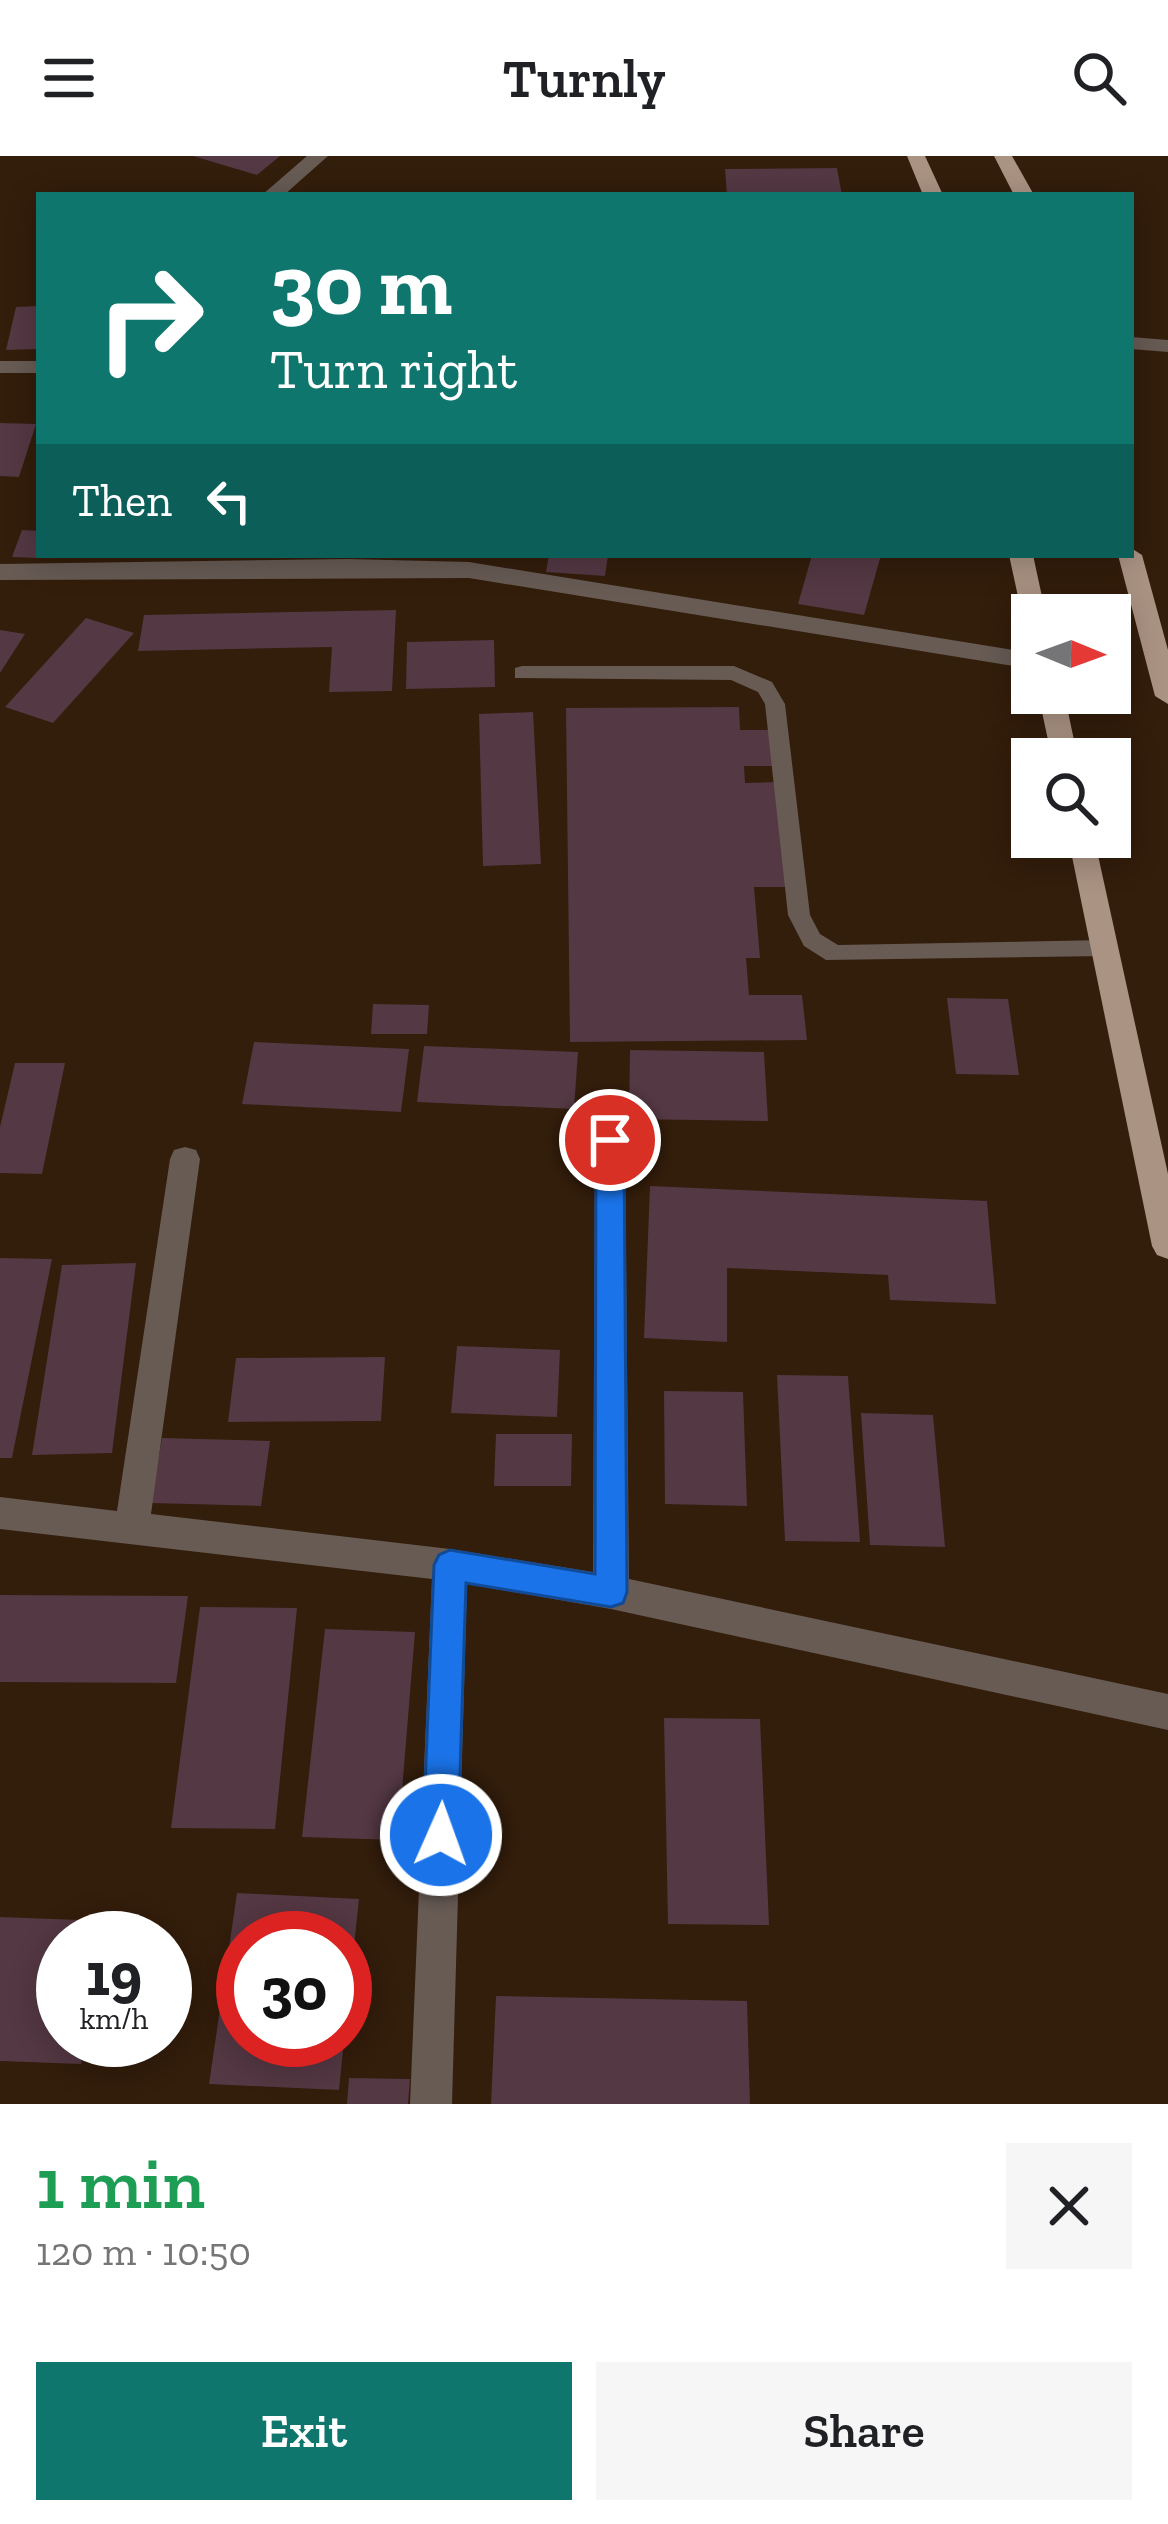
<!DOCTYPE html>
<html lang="en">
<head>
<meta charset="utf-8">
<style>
  :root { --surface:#fff; --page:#f6f6f6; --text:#202124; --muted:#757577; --accent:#0f766e }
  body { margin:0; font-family:"Zilla Slab",serif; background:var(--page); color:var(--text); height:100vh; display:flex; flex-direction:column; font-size:45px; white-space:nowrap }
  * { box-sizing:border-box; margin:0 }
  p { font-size:39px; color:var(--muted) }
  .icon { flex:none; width:66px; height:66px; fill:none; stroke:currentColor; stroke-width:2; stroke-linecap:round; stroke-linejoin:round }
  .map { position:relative; height:1948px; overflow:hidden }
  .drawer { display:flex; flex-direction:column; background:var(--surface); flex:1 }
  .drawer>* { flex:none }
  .top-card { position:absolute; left:36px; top:36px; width:1098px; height:366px; border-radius:0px; box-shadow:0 6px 30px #0003; background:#0f766e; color:#fff; overflow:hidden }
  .needle { width:78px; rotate:91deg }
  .tools { position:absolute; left:1011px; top:438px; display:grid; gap:24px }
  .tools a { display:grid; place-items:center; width:120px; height:120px; border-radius:0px; background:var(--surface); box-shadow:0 6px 30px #0003; font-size:60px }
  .speed { position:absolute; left:36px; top:1755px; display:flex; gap:24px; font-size:60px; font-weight:700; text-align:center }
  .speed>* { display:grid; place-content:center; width:156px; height:156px; border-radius:50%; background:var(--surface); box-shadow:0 6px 30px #0003; line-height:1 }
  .speed small { font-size:30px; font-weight:400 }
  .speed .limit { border:18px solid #d22; background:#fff; color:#111 }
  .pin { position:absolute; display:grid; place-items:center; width:102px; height:102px; color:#fff; margin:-51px; border:6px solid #fff; border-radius:50%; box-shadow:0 3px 12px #0007 }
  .me { position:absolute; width:132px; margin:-66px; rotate:2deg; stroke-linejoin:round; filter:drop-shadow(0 0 9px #0008) }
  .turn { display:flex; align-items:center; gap:42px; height:252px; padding:0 36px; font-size:54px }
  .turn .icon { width:156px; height:156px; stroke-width:2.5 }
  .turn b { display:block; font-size:84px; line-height:102px }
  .then { display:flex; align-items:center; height:114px; padding:0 36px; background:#0003; gap:24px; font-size:45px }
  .round { display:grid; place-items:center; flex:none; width:126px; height:126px; border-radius:0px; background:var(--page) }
  .head { display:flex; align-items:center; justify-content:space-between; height:204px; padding:0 36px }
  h1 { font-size:72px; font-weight:600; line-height:90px; color:#1e9e55 }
  .primary-button { display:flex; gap:24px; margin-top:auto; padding:24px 36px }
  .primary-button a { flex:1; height:138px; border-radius:0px; background:var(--accent); color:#fff; font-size:48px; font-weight:600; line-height:138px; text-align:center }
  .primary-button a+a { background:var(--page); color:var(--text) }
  header { display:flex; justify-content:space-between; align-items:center; height:156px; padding:0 36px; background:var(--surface); font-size:54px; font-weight:600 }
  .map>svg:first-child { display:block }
  .building { fill:#543843 }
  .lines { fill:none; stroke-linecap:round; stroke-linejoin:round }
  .service { fill:#675b54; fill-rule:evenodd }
  .minor { fill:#675b54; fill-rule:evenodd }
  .primary { fill:#ab9383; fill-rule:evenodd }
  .route { fill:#1a73e8; stroke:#114b97; stroke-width:3 }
</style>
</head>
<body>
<header><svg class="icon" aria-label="menu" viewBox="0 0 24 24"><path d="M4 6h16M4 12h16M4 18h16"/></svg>Turnly<svg class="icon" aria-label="search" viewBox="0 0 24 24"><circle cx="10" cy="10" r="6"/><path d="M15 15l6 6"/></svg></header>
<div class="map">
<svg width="1168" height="1948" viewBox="0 0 1168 1948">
  <rect width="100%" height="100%" fill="#331d0b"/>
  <!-- building -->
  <g class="building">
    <path d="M 193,0 L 280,0 L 257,19 Z"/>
    <path d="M 837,12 L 842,39 L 727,39 L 725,13 Z"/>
    <path d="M 39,150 L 39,193 L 6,194 L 16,151 Z"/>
    <path d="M 0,267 L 36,268 L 19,321 L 0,320 Z"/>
    <path d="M 22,374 L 39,375 L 39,402 L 12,401 Z"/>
    <path d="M 549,399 L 608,399 L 605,420 L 546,416 Z"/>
    <path d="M 812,399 L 881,399 L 864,459 L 798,448 Z"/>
    <path d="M 396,454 L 392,535 L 329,536 L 332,491 L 138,495 L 144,459 Z"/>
    <path d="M 86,462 L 134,477 L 53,567 L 5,551 Z"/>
    <path d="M 0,474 L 25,478 L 0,517 Z"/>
    <path d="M 494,484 L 495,531 L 406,533 L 407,486 Z"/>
    <path d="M 739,551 L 740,574 L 772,574 L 776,610 L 744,610 L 745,627 L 776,626 L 786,731 L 754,731 L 760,802 L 746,802 L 749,839 L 802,839 L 807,884 L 570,886 L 566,552 Z"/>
    <path d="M 533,556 L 541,708 L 483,710 L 479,558 Z"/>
    <path d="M 947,842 L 1008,843 L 1019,919 L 956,918 Z"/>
    <path d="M 373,848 L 429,849 L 427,878 L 371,878 Z"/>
    <path d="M 254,886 L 409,893 L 401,956 L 242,948 Z"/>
    <path d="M 424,890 L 578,896 L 574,953 L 417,946 Z"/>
    <path d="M 630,894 L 764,896 L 768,965 L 629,963 Z"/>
    <path d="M 15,907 L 65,907 L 42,1018 L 0,1017 L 0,971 Z"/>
    <path d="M 650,1030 L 987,1045 L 996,1148 L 890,1144 L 888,1119 L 727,1112 L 727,1186 L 644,1182 Z"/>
    <path d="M 0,1102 L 52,1103 L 12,1302 L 0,1302 Z"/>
    <path d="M 136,1107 L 112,1297 L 32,1299 L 62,1109 Z"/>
    <path d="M 457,1190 L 560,1194 L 557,1261 L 451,1257 Z"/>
    <path d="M 385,1201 L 381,1265 L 228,1266 L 236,1202 Z"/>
    <path d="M 777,1219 L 848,1220 L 860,1386 L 785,1385 Z"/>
    <path d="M 664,1235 L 743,1236 L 747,1350 L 665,1348 Z"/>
    <path d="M 861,1257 L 933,1259 L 945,1391 L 870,1389 Z"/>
    <path d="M 496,1278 L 572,1278 L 571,1330 L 494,1330 Z"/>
    <path d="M 162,1282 L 270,1285 L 261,1350 L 151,1347 Z"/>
    <path d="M 0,1439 L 188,1440 L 176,1527 L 0,1526 Z"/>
    <path d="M 200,1451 L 297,1452 L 275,1673 L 171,1672 Z"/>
    <path d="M 325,1473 L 415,1476 L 398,1684 L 302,1681 Z"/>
    <path d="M 664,1562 L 760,1563 L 769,1769 L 668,1768 Z"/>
    <path d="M 237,1737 L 359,1743 L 348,1847 L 345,1782 L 243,1782 L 243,1884 L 344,1884 L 339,1934 L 209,1928 Z"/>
    <path d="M 0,1761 L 106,1765 L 103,1782 L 63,1782 L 63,1884 L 86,1884 L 81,1908 L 0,1905 Z"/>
    <path d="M 496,1840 L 747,1845 L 750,1948 L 491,1948 Z"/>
    <path d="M 349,1922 L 410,1923 L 408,1948 L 347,1948 Z"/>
  </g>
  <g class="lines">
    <!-- service -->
    <path class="service" d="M 522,510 L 734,510 L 772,526 L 785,548 L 810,759 L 820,778 L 838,789 L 1105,784 L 1116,792 L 1105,800 L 826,804 L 804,790 L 788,759 L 765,548 L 758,536 L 731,524 L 515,522 L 515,512 Z"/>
    <!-- minor -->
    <g class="minor">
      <path d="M 307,0 L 328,0 L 284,39 L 262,39 Z"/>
      <path d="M 1131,181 L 1168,184 L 1168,196 L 1131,193 Z"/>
      <rect x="0" y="205" width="39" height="12"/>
      <path d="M 348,403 L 469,406 L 1032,497 L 1032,513 L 469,422 L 0,424 L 0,408 Z"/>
      <path d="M 610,972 L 621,975 L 625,984 L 629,1423 L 1168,1538 L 1168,1574 L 611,1453 L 467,1428 L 452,1948 L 410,1948 L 432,1423 L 0,1373 L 0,1341 L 117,1355 L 170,1003 L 174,994 L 185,991 L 196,994 L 200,1003 L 151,1358 L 450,1393 L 593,1416 L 595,984 L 599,975 Z"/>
    </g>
    <!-- primary -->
    <g class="primary">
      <path d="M 907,0 L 925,0 L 943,39 L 923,39 Z"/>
      <path d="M 994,0 L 1012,0 L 1034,39 L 1014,39 Z"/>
      <path d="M 1131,392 L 1142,399 L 1168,494 L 1168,548 L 1155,540 L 1118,399 L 1131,399 Z"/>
      <path d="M 1009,399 L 1033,399 L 1046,459 L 1032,459 L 1032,466 L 1022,459 Z"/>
      <path d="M 1038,537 L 1064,537 L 1078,603 L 1052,603 Z"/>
      <path d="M 1068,681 L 1094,681 L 1168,1018 L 1168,1103 L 1157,1099 L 1152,1090 Z"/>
    </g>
  </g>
  <!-- route -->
  <path class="route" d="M 610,973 L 624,984 L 627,1436 L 623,1447 L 611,1451 L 466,1427 L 458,1679 L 453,1691 L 441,1696 L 428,1691 L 423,1679 L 434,1409 L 439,1399 L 450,1394 L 595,1418 L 596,984 Z"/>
</svg>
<div class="tools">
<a><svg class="needle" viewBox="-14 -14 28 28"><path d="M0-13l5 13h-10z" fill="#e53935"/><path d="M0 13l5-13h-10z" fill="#757577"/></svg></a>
<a><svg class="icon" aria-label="search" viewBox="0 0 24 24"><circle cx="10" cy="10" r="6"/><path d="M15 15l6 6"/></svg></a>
</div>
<div class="speed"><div>19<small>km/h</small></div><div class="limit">30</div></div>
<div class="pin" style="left:610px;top:984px;background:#d93025"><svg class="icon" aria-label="arrive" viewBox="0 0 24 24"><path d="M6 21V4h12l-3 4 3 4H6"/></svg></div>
<svg class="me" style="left:441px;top:1679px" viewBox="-20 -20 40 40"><circle r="17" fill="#1a73e8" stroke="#fff" stroke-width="3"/><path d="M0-11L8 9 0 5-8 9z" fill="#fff"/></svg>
<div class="top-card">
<div class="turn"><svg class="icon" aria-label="right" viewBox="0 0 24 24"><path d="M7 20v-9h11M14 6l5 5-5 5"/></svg><div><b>30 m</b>Turn right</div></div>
<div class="then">Then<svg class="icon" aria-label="left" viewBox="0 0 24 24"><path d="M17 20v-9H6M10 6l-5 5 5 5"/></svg></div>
</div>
</div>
<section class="drawer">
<div class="head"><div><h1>1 min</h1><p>120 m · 10:50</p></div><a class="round"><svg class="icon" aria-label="close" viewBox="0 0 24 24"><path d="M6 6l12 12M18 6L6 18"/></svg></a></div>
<div class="primary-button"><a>Exit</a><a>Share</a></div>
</section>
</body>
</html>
